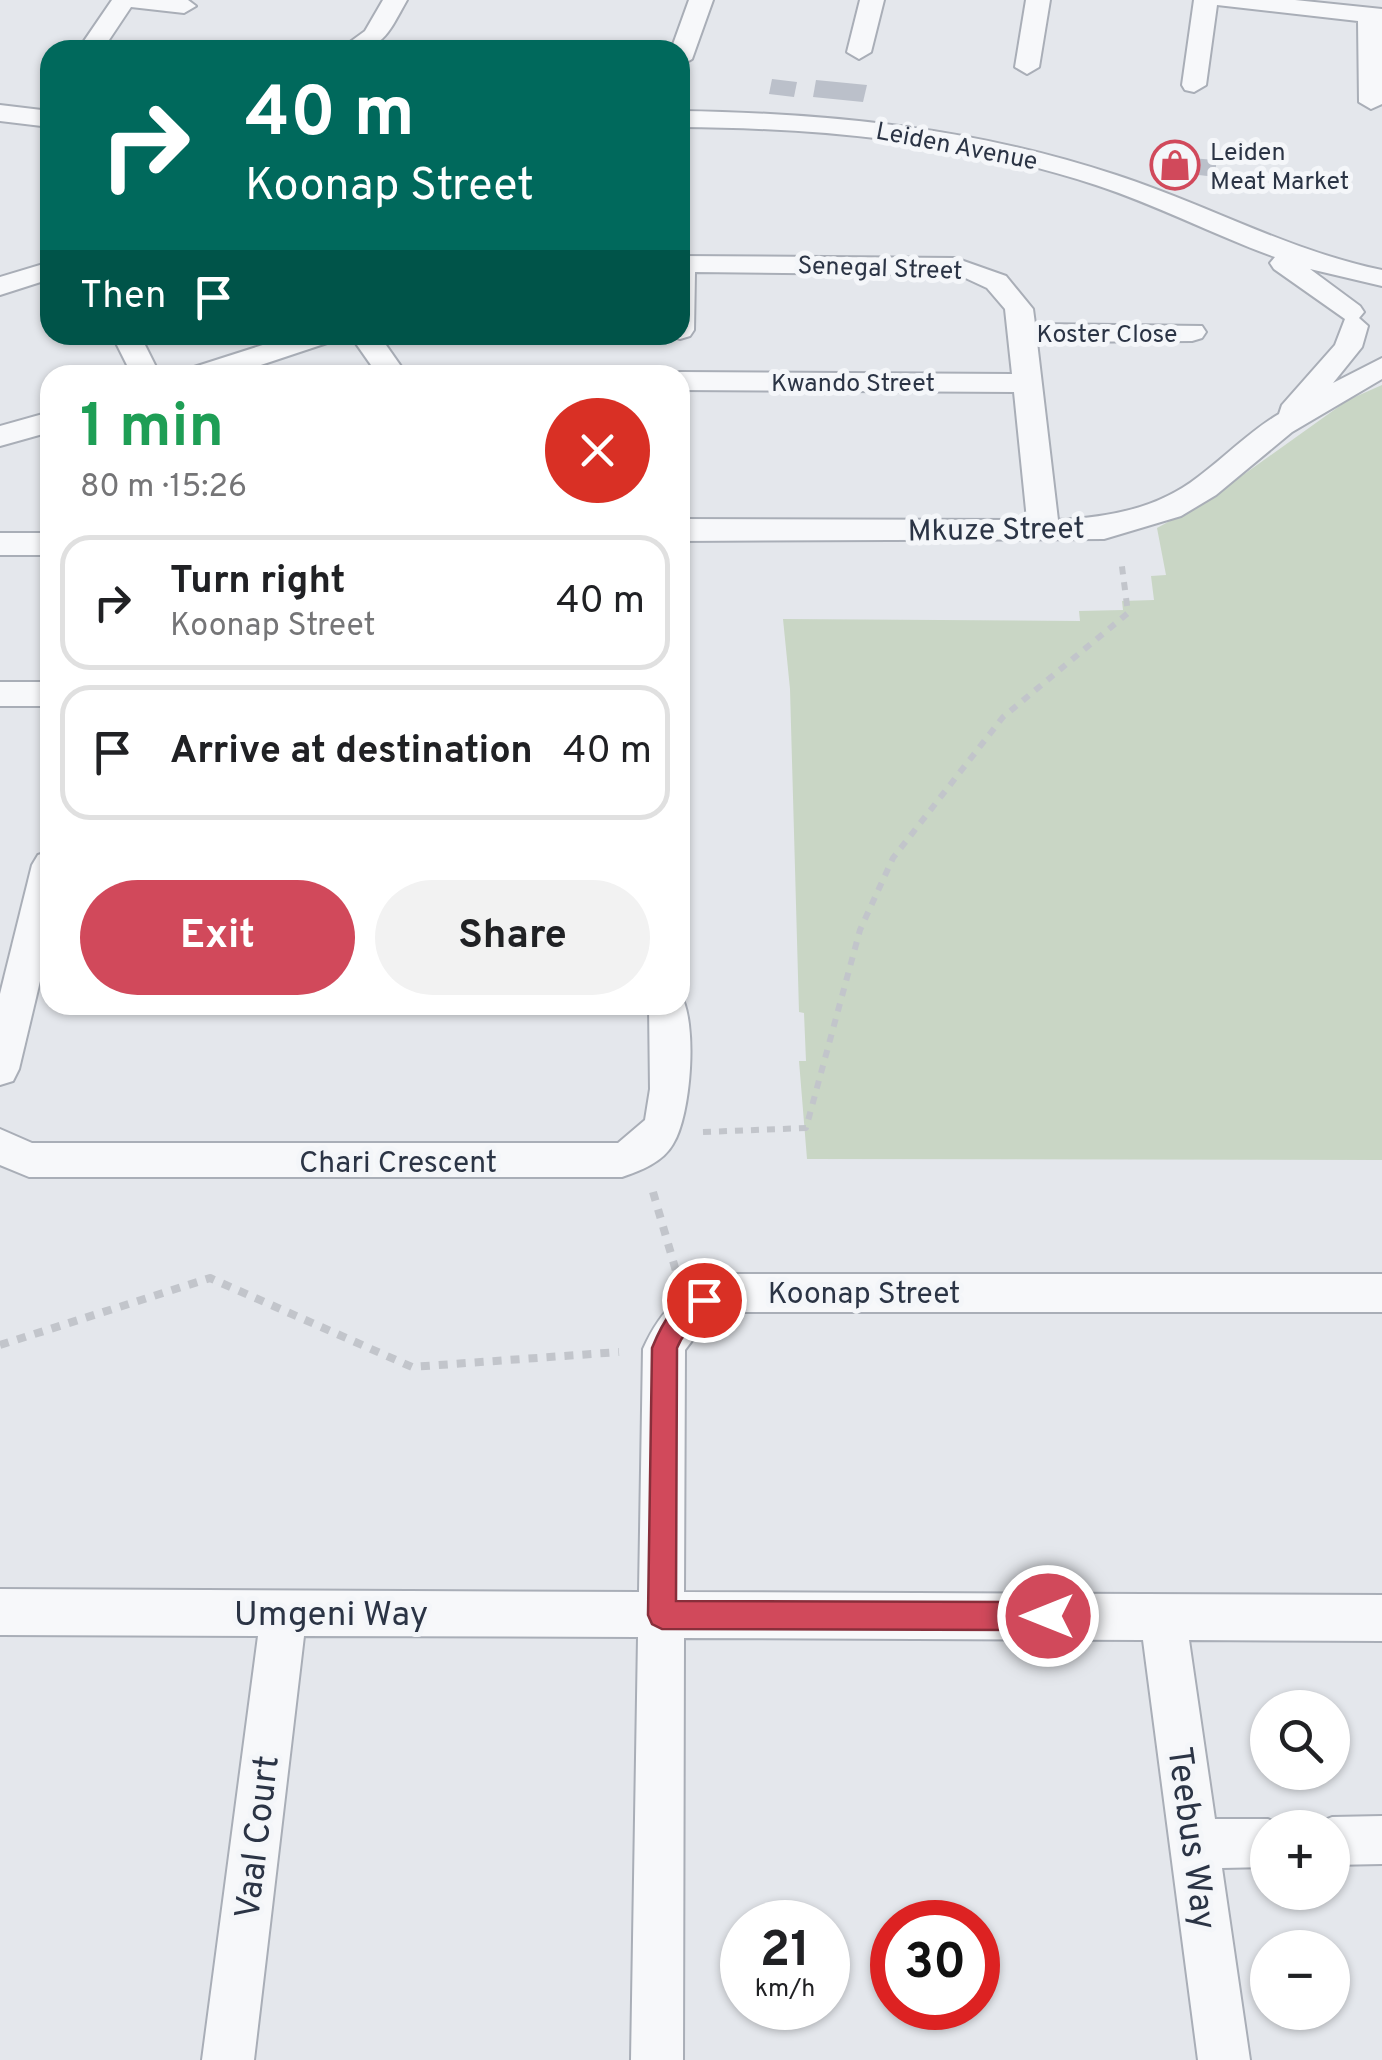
<!DOCTYPE html>
<html lang="en">
<head>
<meta charset="utf-8">
<style>
  :root { --surface:#fff; --page:#f2f2f2; --text:#202124; --muted:#757577; --line:#e0e0e0; --accent:#d1495b }
  body { margin:0; font-family:Overpass,sans-serif; background:var(--page); color:var(--text); height:100vh; display:flex; flex-direction:column; font-size:38px; white-space:nowrap }
  * { box-sizing:border-box; margin:0 }
  p { font-size:32px; color:var(--muted) }
  .icon { flex:none; width:55px; height:55px; fill:none; stroke:currentColor; stroke-width:2; stroke-linecap:round; stroke-linejoin:round }
  .map { position:relative; flex:1; overflow:hidden }
  .panel { position:absolute; left:40px; top:365px; width:650px; height:650px; display:flex; flex-direction:column; background:var(--surface); border-radius:30px; box-shadow:0 2px 8px #0004 }
  .panel>* { flex:none }
  .guide { position:absolute; left:40px; top:40px; width:650px; height:305px; border-radius:30px; box-shadow:0 2px 8px #0004; background:#00695c; color:#fff; overflow:hidden }
  .controls { position:absolute; left:1250px; top:1690px; display:grid; gap:20px }
  .controls a { display:grid; place-items:center; width:100px; height:100px; border-radius:50%; background:var(--surface); box-shadow:0 2px 8px #0004; font-size:50px }
  .speed { position:absolute; left:720px; top:1900px; display:flex; gap:20px; font-size:50px; font-weight:700; text-align:center }
  .speed>* { display:grid; place-content:center; width:130px; height:130px; border-radius:50%; background:var(--surface); box-shadow:0 2px 8px #0004; line-height:1 }
  .speed small { font-size:25px; font-weight:400 }
  .speed .limit { border:15px solid #d22; background:#fff; color:#111 }
  .pin { position:absolute; display:grid; place-items:center; width:85px; height:85px; color:#fff; margin:-42px; border:5px solid #fff; border-radius:50%; box-shadow:0 2px 10px #0007 }
  .me { position:absolute; width:110px; margin:-55px; rotate:270deg; stroke-linejoin:round; filter:drop-shadow(0 0 8px #0008) }
  .turn { display:flex; align-items:center; gap:35px; height:210px; padding:0 40px; font-size:45px }
  .turn .icon { width:130px; height:130px; stroke-width:2.5 }
  .turn b { display:block; font-size:70px; line-height:85px }
  .then { display:flex; align-items:center; height:95px; padding:0 40px; background:#0003; gap:20px; font-size:38px }
  .round { display:grid; place-items:center; flex:none; width:105px; height:105px; border-radius:52px; background:var(--page) }
  .overview { display:flex; align-items:center; justify-content:space-between; height:170px; padding:0 40px }
  h1 { font-size:60px; font-weight:700; line-height:75px; color:#1e9e55 }
  .primary-button { display:flex; gap:20px; margin-top:auto; padding:20px 40px }
  .primary-button a { flex:1; height:115px; border-radius:60px; background:var(--accent); color:#fff; font-size:40px; font-weight:700; line-height:115px; text-align:center }
  .primary-button a+a { background:var(--page); color:var(--text) }
  ul { padding:0; list-style:none }
  li { display:flex; align-items:center; gap:30px; height:135px; margin:0 20px 15px; padding:0 20px; border:5px solid var(--line); border-radius:30px }
  li div { flex:1 }
  li b { display:block; font-size:38px }
  li em { font-style:normal }
  .map>svg:first-child { display:block }
  .green { fill:#c9d6c5 }
  .building { fill:#bbc0ca }
  .lines { fill:none; stroke-linecap:round; stroke-linejoin:round }
  .minor-casing { stroke:#a9aeb7; stroke-width:4 }
  .path-far1 { stroke:#c2c5cb; stroke-width:6; stroke-dasharray:8 8; stroke-linecap:butt }
  .path { stroke:#c2c5cb; stroke-width:8; stroke-dasharray:9 9; stroke-linecap:butt }
  .minor { fill:#f7f8fa; fill-rule:evenodd }
  .route { fill:#d1495b; stroke:#882f3b; stroke-width:2.5 }
  .labels { text-anchor:middle; stroke-width:10; stroke-linejoin:round; paint-order:stroke }
  .far-street-label { font-size:25px; fill:#2b3445; stroke:#f4f6f9 }
  .far-poi-label { font-size:25px; fill:#2b3445; stroke:#f4f6f9; text-anchor:start }
  .street-label { font-size:30px; fill:#2b3445; stroke:#f4f6f9 }
  .near-street-label { font-size:35px; fill:#2b3445; stroke:#f4f6f9 }
</style>
</head>
<body>
<div class="map">
<svg width="1382" height="2060" viewBox="0 0 1382 2060">
  <rect width="100%" height="100%" fill="#e4e7ec"/>
  <!-- green -->
  <path class="green" d="M 1382,385 L 1382,1160 L 807,1159 L 799,1061 L 806,1061 L 804,1013 L 799,1012 L 790,689 L 783,619 L 1080,621 L 1079,611 L 1123,610 L 1122,601 L 1154,600 L 1151,576 L 1166,575 L 1157,528 L 1208,500 L 1348,400 Z"/>
  <!-- building -->
  <g class="building">
    <path d="M 772,79 L 797,82 L 794,97 L 769,94 Z"/>
    <path d="M 816,80 L 867,85 L 863,102 L 813,97 Z"/>
    <path d="M 1165,155 L 1188,158 L 1186,174 L 1163,171 Z"/>
    <path d="M 1190,158 L 1216,160 L 1216,177 L 1190,174 Z"/>
  </g>
  <g class="lines">
    <!-- minor casing -->
    <g class="minor-casing">
      <g id="minor">
        <path d="M 112,0 L 188,0 L 196,6 L 184,13 L 131,7 L 105,46 L 87,46 L 84,41 Z"/>
        <path d="M 383,0 L 407,0 C 386,37 384,50 339,50 L 365,31 Z"/>
        <path d="M 689,0 L 713,0 L 692,59 L 680,66 L 680,50 L 671,50 Z"/>
        <path d="M 860,0 L 884,0 L 871,52 L 859,59 L 847,52 Z"/>
        <path d="M 1026,0 L 1050,0 L 1039,67 L 1027,74 L 1015,67 Z"/>
        <path d="M 1194,0 L 1295,0 L 1382,9 L 1382,104 L 1371,109 L 1359,102 L 1358,21 L 1217,5 L 1206,85 L 1194,92 L 1185,90 L 1182,85 Z"/>
        <path d="M 0,105 L 50,111 L 50,127 L 0,121 Z"/>
        <path d="M 680,111 C 829,113 975,128 1116,175 C 1206,204 1289,251 1382,270 L 1382,286 L 1310,269 L 1360,306 L 1364,312 L 1359,318 L 1368,326 L 1362,347 L 1333,383 L 1382,358 L 1382,379 L 1292,432 L 1216,495 L 1181,516 L 1104,539 L 680,541 L 680,519 L 1027,520 L 1014,392 L 680,390 L 680,375 L 669,375 L 680,372 L 1012,374 L 1005,309 L 987,288 L 959,275 L 695,272 L 694,330 L 690,336 L 680,339 L 669,335 L 680,335 L 680,256 L 955,258 L 1006,276 L 1033,309 L 1035,324 L 1202,326 L 1206,332 L 1202,338 L 1192,341 L 1037,342 L 1058,520 C 1109,517 1157,509 1198,477 C 1225,457 1250,431 1279,414 L 1282,405 L 1335,345 L 1345,319 L 1274,269 L 1270,263 L 1275,257 C 1214,235 1157,205 1096,185 C 961,141 822,128 680,127 Z"/>
        <path d="M 50,262 L 50,279 L 0,295 L 0,277 Z"/>
        <path d="M 112,335 L 140,335 L 160,375 L 132,375 Z"/>
        <path d="M 294,335 L 337,335 L 333,341 L 231,375 L 187,375 L 191,368 Z"/>
        <path d="M 350,335 L 379,335 L 407,375 L 378,375 Z"/>
        <path d="M 50,412 L 50,432 L 0,446 L 0,426 Z"/>
        <rect x="0" y="533" width="50" height="22"/>
        <rect x="0" y="682" width="50" height="24"/>
        <path d="M 50,851 L 50,939 L 19,1069 L 13,1081 L 0,1085 L 0,994 L 32,865 L 38,855 Z"/>
        <path d="M 680,994 C 698,1021 691,1116 673,1144 C 663,1162 640,1171 622,1177 L 29,1177 L 0,1165 L 0,1129 L 32,1143 L 618,1143 L 645,1120 L 650,1089 L 649,1005 L 680,1005 Z"/>
        <path d="M 727,1274 L 1382,1274 L 1382,1312 L 727,1312 L 703,1326 L 685,1350 L 684,1592 L 1382,1595 L 1382,1641 L 1189,1640 L 1215,1819 L 1268,1819 L 1286,1828 L 1268,1828 L 1268,1867 L 1222,1868 L 1250,2060 L 1198,2060 L 1143,1640 L 684,1638 L 683,2060 L 631,2060 L 638,1637 L 304,1636 L 254,2060 L 202,2060 L 258,1636 L 0,1635 L 0,1589 L 639,1592 L 643,1349 C 662,1307 683,1289 727,1274 Z"/>
        <path d="M 1382,1816 L 1382,1864 L 1332,1865 L 1332,1828 L 1313,1828 L 1315,1824 L 1332,1817 Z"/>
      </g>
    </g>
    <!-- path-far1 -->
    <path class="path-far1" d="M 703,1132 L 806,1128 L 860,930 L 893,858 L 1003,717 L 1128,613 L 1121,559"/>
    <!-- path -->
    <g class="path">
      <path d="M 653,1192 L 676,1271"/>
      <path d="M 0,1345 L 210,1278 L 412,1367 L 619,1352"/>
    </g>
    <!-- minor -->
    <use href="#minor" class="minor"/>
  </g>
  <!-- route -->
  <path class="route" d="M 704,1288 L 713,1292 L 717,1300 C 708,1318 687,1323 677,1348 L 676,1601 L 1048,1602 L 1057,1606 L 1061,1616 L 1057,1626 L 1048,1630 L 662,1629 L 652,1624 L 648,1615 L 652,1348 C 663,1321 675,1300 704,1288 Z"/>
  <!-- icons -->
  <defs>
    <g id="shop-ring" transform="scale(2.5)"><circle r="9.5" fill="#f4f6f9" stroke="#d1495b" stroke-width="1.5"/><path d="M-5-2.5h2.3a2.7 3.5 0 0 1 5.4 0H5L5.5 6h-11ZM-1.5-2.5h3a1.5 2.3 0 0 0-3 0Z" fill="#d1495b"/></g>
  </defs>
  <g fill-rule="evenodd">
    <use href="#shop-ring" x="1175" y="165"/>
  </g>
  <g class="labels">
    <!-- far-street labels -->
    <g class="far-street-label">
      <text transform="translate(957 145) rotate(11)" y="9">Leiden Avenue</text>
      <text transform="translate(880 267) rotate(2)" y="9">Senegal Street</text>
      <text x="1107" y="342">Koster Close</text>
      <text x="853" y="391">Kwando Street</text>
    </g>
    <!-- far-poi labels -->
    <g class="far-poi-label">
      <text x="1210" y="160">Leiden<tspan x="1210" dy="29">Meat Market</tspan></text>
    </g>
    <!-- street labels -->
    <g class="street-label">
      <text transform="translate(996 529) rotate(-1)" y="10">Mkuze Street</text>
      <text x="398" y="1172">Chari Crescent</text>
      <text x="864" y="1303">Koonap Street</text>
    </g>
    <!-- near-street labels -->
    <g class="near-street-label">
      <text x="331" y="1625">Umgeni Way</text>
      <text transform="translate(256 1837) rotate(-83)" y="12">Vaal Court</text>
      <text transform="translate(1193 1838) rotate(82)" y="12">Teebus Way</text>
    </g>
  </g>
</svg>
<div class="controls">
<a><svg class="icon" aria-label="search" viewBox="0 0 24 24"><circle cx="10" cy="10" r="6"/><path d="M15 15l6 6"/></svg></a>
<a>+</a>
<a>−</a>
</div>
<div class="speed"><div>21<small>km/h</small></div><div class="limit">30</div></div>
<div class="pin" style="left:704px;top:1300px;background:#d93025"><svg class="icon" aria-label="arrive" viewBox="0 0 24 24"><path d="M6 21V4h12l-3 4 3 4H6"/></svg></div>
<svg class="me" style="left:1048px;top:1616px" viewBox="-20 -20 40 40"><circle r="17" fill="#d1495b" stroke="#fff" stroke-width="3"/><path d="M0-11L8 9 0 5-8 9z" fill="#fff"/></svg>
<div class="guide">
<div class="turn"><svg class="icon" aria-label="right" viewBox="0 0 24 24"><path d="M7 20v-9h11M14 6l5 5-5 5"/></svg><div><b>40 m</b>Koonap Street</div></div>
<div class="then">Then<svg class="icon" aria-label="arrive" viewBox="0 0 24 24"><path d="M6 21V4h12l-3 4 3 4H6"/></svg></div>
</div>
<section class="panel">
<div class="overview"><div><h1>1 min</h1><p>80 m · 15:26</p></div><a class="round" style="background:#d93025;color:#fff"><svg class="icon" aria-label="close" viewBox="0 0 24 24"><path d="M6 6l12 12M18 6L6 18"/></svg></a></div>
<ul>
<li><svg class="icon" aria-label="right" viewBox="0 0 24 24"><path d="M7 20v-9h11M14 6l5 5-5 5"/></svg><div><b>Turn right</b><p>Koonap Street</p></div><em>40 m</em></li>
<li><svg class="icon" aria-label="arrive" viewBox="0 0 24 24"><path d="M6 21V4h12l-3 4 3 4H6"/></svg><div><b>Arrive at destination</b></div><em>40 m</em></li>
</ul>
<div class="primary-button"><a>Exit</a><a>Share</a></div>
</section>
</div>
</body>
</html>
